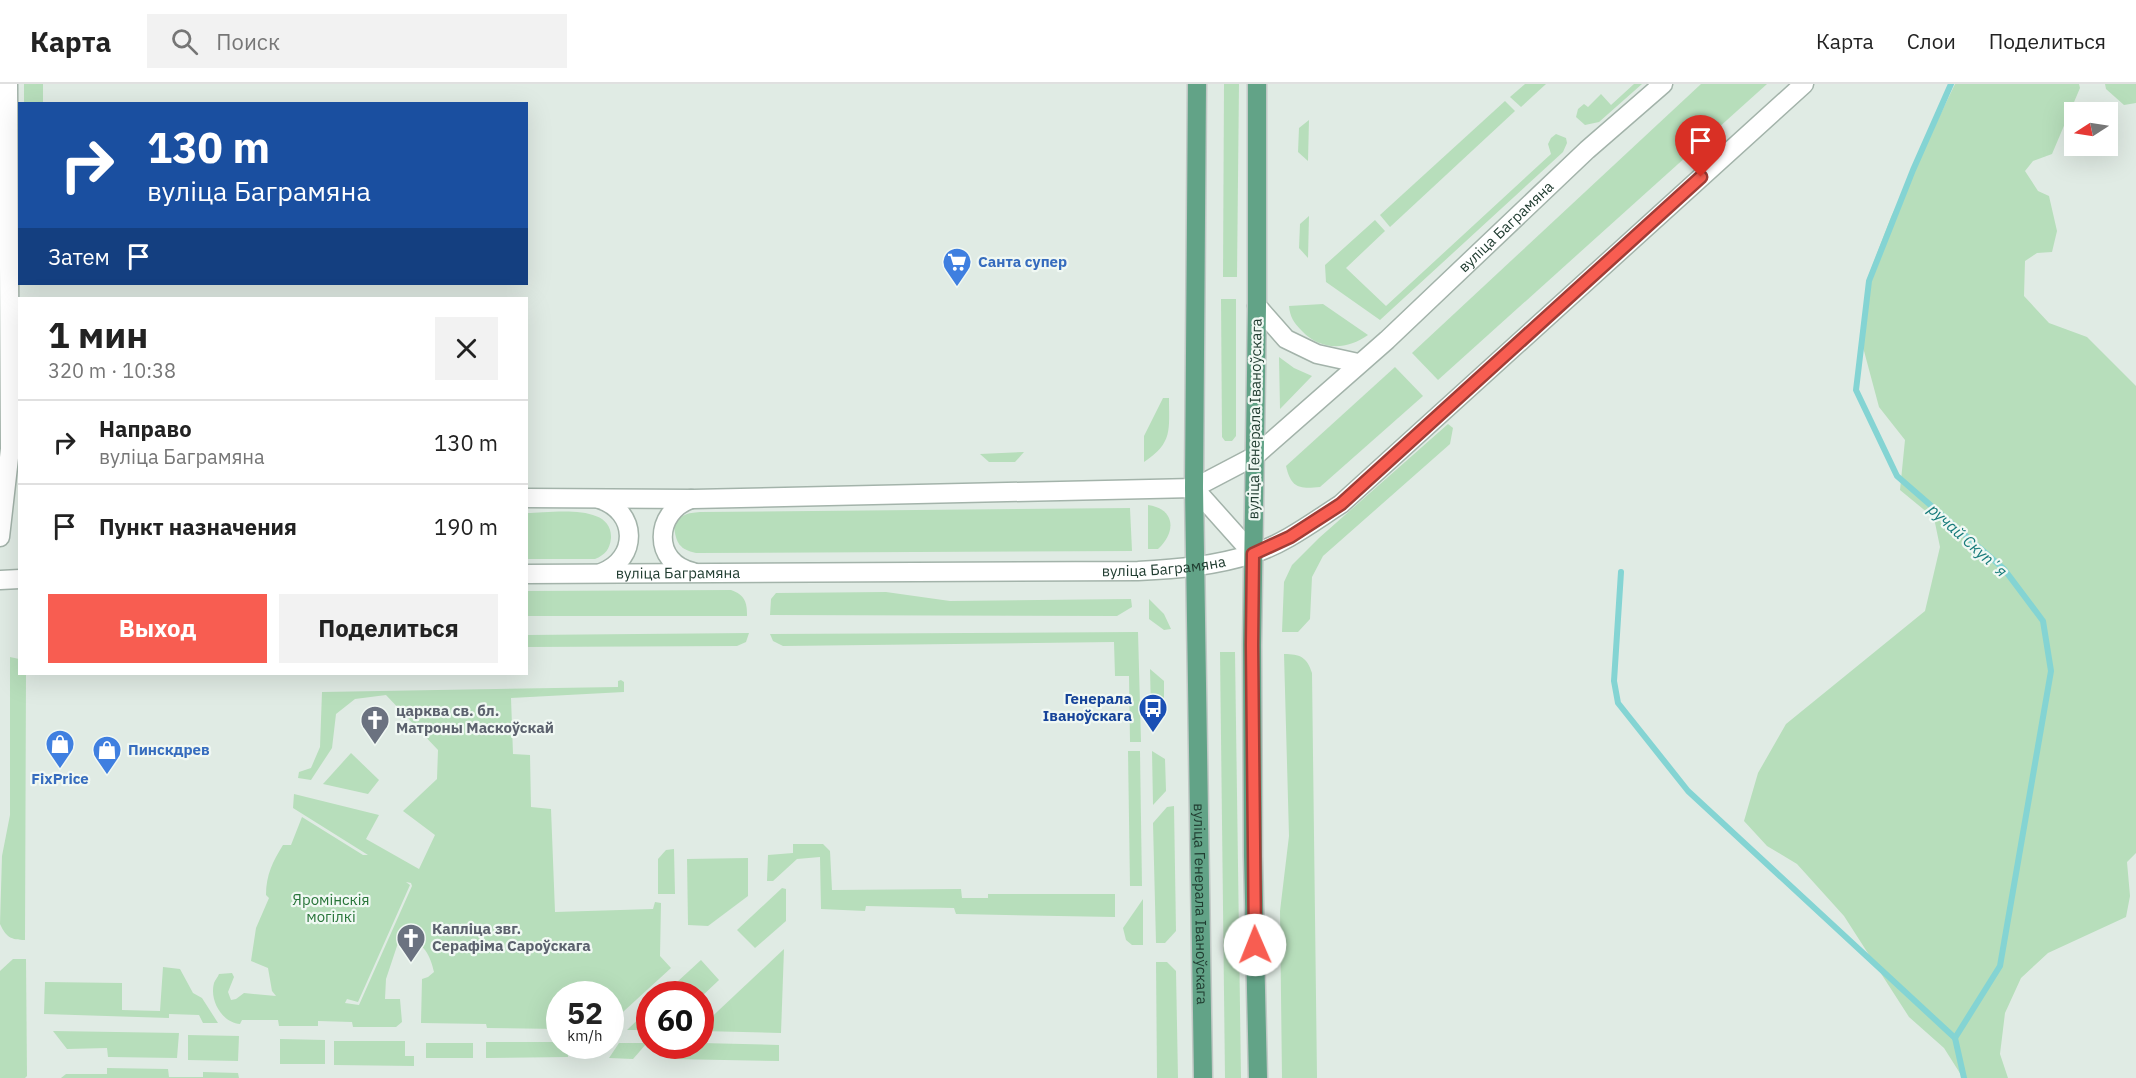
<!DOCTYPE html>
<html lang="ru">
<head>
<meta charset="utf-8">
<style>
  :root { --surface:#fff; --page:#f2f2f2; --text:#222; --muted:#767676; --line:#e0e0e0; --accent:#f85d51 }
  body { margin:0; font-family:"IBM Plex Sans",sans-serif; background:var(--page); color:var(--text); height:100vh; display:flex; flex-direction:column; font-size:22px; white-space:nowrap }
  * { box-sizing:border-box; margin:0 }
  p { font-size:20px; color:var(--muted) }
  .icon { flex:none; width:33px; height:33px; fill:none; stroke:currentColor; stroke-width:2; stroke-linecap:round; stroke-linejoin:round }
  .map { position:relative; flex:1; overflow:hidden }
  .side { position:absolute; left:18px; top:213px; width:510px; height:378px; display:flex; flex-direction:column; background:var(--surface); border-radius:0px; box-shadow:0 6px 24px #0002 }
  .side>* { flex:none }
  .banner { position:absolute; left:18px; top:18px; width:510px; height:183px; border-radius:0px; box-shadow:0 6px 24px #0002; background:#1a4fa0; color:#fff; overflow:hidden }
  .needle { width:39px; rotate:258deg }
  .buttons { position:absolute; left:2064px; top:18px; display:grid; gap:12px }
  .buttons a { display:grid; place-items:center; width:54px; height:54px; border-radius:0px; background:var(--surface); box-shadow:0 6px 24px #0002; font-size:30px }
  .speed { position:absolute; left:546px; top:897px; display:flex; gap:12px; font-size:30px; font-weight:700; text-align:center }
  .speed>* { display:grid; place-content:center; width:78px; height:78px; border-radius:50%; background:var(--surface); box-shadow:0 6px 24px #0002; line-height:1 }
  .speed small { font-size:15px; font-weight:400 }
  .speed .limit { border:9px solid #d22; background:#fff; color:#111 }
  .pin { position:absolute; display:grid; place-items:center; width:51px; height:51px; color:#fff; margin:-62px -26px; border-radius:50% 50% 50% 0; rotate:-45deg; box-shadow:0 0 6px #0007 }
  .pin .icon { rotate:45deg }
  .me { position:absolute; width:66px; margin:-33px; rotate:359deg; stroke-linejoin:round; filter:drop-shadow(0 0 4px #0008) }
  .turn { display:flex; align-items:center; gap:21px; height:126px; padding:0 30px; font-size:27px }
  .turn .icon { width:78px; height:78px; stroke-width:2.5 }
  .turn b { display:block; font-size:42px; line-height:51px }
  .then { display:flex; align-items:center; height:57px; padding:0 30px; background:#0003; gap:12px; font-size:22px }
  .round { display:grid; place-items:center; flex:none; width:63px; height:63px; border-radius:0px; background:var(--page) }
  .head { display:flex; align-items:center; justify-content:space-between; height:102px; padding:0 30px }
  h1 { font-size:36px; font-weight:800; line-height:45px }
  .primary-button { display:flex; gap:12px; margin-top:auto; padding:12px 30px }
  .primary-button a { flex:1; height:69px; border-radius:0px; background:var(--accent); color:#fff; font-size:24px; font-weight:800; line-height:69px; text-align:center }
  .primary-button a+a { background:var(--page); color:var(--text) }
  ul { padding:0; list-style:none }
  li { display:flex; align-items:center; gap:18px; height:84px; padding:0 30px; border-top:2px solid var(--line) }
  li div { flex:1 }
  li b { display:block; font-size:22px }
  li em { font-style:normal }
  header { display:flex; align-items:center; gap:36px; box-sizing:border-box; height:84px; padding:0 30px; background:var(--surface); border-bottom:2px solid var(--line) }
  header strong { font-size:28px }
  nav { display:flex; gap:33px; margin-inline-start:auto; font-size:21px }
  .search { width:420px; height:54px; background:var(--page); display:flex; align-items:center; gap:15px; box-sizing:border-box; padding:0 21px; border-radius:0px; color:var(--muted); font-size:22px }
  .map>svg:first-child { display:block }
  .green { fill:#b7debb; fill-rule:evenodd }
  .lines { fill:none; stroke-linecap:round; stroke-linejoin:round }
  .stream { stroke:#84d4d3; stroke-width:6 }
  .tertiary-casing { stroke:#a3b3aa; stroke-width:21 }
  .primary-casing { stroke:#c1c8c5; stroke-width:21 }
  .tertiary { stroke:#fff; stroke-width:18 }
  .primary { stroke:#62a387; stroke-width:18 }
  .route-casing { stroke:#a13c35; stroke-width:15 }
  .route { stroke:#f85d51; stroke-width:10 }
  .labels { text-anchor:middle; stroke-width:4.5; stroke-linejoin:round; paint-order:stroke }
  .street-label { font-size:15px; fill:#203c30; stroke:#f0f8f3 }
  .shop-label { font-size:15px; font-weight:bold; fill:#366cbe; stroke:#f0f8f3; text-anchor:start }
  .transit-label { font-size:15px; font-weight:bold; fill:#164399; stroke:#f0f8f3; text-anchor:end }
  .worship-label { font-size:15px; font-weight:bold; fill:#5b616d; stroke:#f0f8f3; text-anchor:start }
  .park-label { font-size:15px; fill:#287539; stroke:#f0f8f3 }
  .water-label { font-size:16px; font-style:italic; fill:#177b7b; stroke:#f0f8f3 }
</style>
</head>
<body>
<header>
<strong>Карта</strong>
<div class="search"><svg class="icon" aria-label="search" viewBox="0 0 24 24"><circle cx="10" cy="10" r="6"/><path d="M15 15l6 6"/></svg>Поиск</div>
<nav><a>Карта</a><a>Слои</a><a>Поделиться</a></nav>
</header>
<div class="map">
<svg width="2136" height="994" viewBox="0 0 2136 994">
  <rect width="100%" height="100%" fill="#e0ebe4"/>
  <!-- green -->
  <g class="green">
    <rect x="24" y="0" width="19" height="19"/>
    <path d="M 1224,0 L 1239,0 L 1237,193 L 1223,193 Z"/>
    <path d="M 1525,0 L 1546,0 L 1521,23 L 1510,13 Z"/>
    <path d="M 1634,0 L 1642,0 L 1599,38 L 1585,41 L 1576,33 L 1578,25 L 1584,20 L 1588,23 L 1601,10 L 1611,21 Z"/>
    <path d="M 1701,0 L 1767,0 L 1438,296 L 1412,269 Z"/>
    <path d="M 1955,0 L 2079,0 L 2080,4 L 2052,70 L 2033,77 L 2025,87 L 2038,107 L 2049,112 L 2057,147 L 2052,168 L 2037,169 L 2025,177 L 2024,212 L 2049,239 L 2087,253 L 2136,302 L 2136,769 L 2127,778 L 2130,812 L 2126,833 L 2048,869 L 2021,894 L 2005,929 L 2000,970 L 2008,994 L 1963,994 L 1944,964 L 1909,933 L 1844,832 L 1797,780 L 1767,762 L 1744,737 L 1758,689 L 1786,640 L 1925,527 L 1940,463 L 1934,434 L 1900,406 L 1905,356 L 1879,323 L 1860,252 L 1868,193 L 1891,133 Z"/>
    <path d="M 2105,0 L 2136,0 L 2136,19 L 2124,21 L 2106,5 Z"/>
    <path d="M 1505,17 L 1515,27 L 1390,143 L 1380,131 Z"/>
    <path d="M 1309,36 L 1308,77 L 1298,68 L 1299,44 Z"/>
    <path d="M 1556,50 L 1566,54 L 1567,59 L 1563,68 L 1380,236 L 1326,198 L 1325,181 L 1375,136 L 1385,147 L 1346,184 L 1386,222 L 1551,70 L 1548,60 L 1551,54 Z"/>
    <path d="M 1309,132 L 1308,174 L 1299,164 L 1300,140 Z"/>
    <path d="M 1221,215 L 1236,215 L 1236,352 L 1232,357 L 1225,357 L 1222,353 Z"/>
    <path d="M 1323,220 L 1368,251 C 1347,266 1321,267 1302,247 C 1294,239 1290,233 1289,222 Z"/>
    <path d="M 1279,273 L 1294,284 L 1312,292 L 1280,325 Z"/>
    <path d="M 1395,283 L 1423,312 L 1320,403 C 1299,405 1291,404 1286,382 Z"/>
    <path d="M 1163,314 L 1169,314 C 1169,346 1173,359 1144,378 L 1144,352 Z"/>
    <path d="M 1448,340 L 1453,344 L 1450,360 L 1323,472 L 1312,493 L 1310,535 L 1298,548 L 1282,548 L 1284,498 L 1292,481 L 1319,454 Z"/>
    <path d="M 1024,368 L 1015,378 L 989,378 L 980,370 Z"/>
    <path d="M 1148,421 C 1176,425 1176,449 1158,465 L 1148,465 Z"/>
    <path d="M 1130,424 L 1132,467 L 696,469 C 679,465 676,459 674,442 C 681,430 687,429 700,428 Z"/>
    <path d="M 527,429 C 549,429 613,418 611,454 C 610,465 605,471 595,475 L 527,475 Z"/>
    <path d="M 731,506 C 745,511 747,518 747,532 L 527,532 L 527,507 Z"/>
    <path d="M 886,508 L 950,517 L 1131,515 L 1132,523 L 1117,532 L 770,531 L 771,515 L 776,509 Z"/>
    <path d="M 1149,515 L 1164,530 L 1171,545 L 1164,546 L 1149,535 Z"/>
    <path d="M 1138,548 L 1141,658 L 1130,658 L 1129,592 L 1115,592 L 1114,558 L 783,562 L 773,557 L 770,550 Z"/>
    <path d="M 749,549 L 746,558 L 737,562 L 527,563 L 527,551 Z"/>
    <path d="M 1220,568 L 1235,568 L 1241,994 L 1225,994 Z"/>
    <path d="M 1284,570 C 1300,570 1307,573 1312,589 L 1317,994 L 1282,994 L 1280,827 L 1289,752 Z"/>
    <path d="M 10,573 L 19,575 L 20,590 L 26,590 L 25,856 C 11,856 6,853 0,840 L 2,772 L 10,731 Z"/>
    <path d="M 1150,585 L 1164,597 L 1164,618 L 1151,629 Z"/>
    <path d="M 621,596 L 624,598 L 624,608 L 511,614 L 513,670 L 530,671 L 531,723 L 551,725 L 555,828 L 653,825 L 655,818 L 661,819 L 660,872 L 671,884 L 612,938 L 610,910 L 560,910 L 559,945 L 487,944 L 486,940 L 421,939 L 422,895 L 428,893 L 434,888 C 430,869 420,851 398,859 L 386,895 L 385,915 L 400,915 L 402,938 L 396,943 L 353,943 L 352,938 L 318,937 L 318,942 L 279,942 L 278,936 L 242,936 L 240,940 C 223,939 209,917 214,899 C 215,896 218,893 219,890 L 232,889 L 234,893 L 228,908 L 231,916 L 236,915 L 244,909 L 276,912 L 272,907 L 268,884 L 251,877 L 256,844 L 269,814 L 266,811 C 266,791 273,777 283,761 L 291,761 L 302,733 L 363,771 L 368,771 L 293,724 L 294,710 L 379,731 L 366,755 L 419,785 L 435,751 L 403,727 L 437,695 L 438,666 L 386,611 L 355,615 L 336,630 L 332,664 L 311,696 L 298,694 L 299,688 L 311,684 L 320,663 L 322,608 L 618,603 L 618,597 ZM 406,798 L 411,799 L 412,802 L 359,921 L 345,919 L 347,915 L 358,918 L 410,801 Z"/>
    <path d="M 1128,667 L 1140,667 L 1142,802 L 1130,802 Z"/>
    <path d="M 1152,667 L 1165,675 L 1166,707 L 1153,721 Z"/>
    <path d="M 351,669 L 379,696 L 368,710 L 323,700 Z"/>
    <path d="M 1174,722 L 1176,847 L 1165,859 L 1156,859 L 1153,739 L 1167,723 Z"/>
    <path d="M 793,760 L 823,760 L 830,767 L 832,806 L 961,805 L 962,814 L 988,814 L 988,810 L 1115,810 L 1115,833 L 956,830 L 954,824 L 866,822 L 865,827 L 821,825 L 820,773 L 797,775 L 773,797 L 767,797 L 768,771 L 793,769 Z"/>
    <path d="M 674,765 L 675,810 L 658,810 L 658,775 L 666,766 Z"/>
    <path d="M 748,774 L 748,812 L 708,842 L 688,841 L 687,775 Z"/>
    <path d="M 782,804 L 786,805 L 786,837 L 755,864 L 737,846 Z"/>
    <path d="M 1143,815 L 1143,861 L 1132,861 L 1126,856 L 1123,844 Z"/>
    <path d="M 784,865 L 781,949 L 701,947 L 701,943 Z"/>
    <path d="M 13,875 L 26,875 L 27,992 L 25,994 L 0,994 L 0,887 Z"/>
    <path d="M 701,876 L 719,896 L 701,913 L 700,910 L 664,910 Z"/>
    <path d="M 1156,878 L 1167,878 L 1176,887 L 1178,994 L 1157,994 Z"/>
    <path d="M 163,883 L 180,885 L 193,909 L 202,914 L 218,939 L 203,939 L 199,931 L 169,930 L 169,934 L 44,930 L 45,898 L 122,899 L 122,926 L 160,927 Z"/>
    <path d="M 649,925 L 649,946 L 627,946 Z"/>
    <path d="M 53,947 L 179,949 L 177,974 L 108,973 L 107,964 L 67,965 Z"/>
    <path d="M 188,951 L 239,952 L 238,977 L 188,976 Z"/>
    <path d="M 280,955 L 325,956 L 325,980 L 280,980 Z"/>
    <path d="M 334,957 L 405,957 L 405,972 L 414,972 L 414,982 L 334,981 Z"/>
    <path d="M 486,958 L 559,958 L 560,962 L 568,962 L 568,973 L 486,974 Z"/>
    <rect x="426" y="959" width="47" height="15"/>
    <path d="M 619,959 L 647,959 L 633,975 L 609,974 Z"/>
    <path d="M 701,959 L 779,961 L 779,977 L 670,975 L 679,962 L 700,962 Z"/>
    <path d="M 107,984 L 168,985 L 169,993 L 203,993 L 203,988 L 238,989 L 239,994 L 61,994 L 66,990 L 107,990 Z"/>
  </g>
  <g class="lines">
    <!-- stream -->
    <g class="stream">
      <path d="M 1951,0 L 1913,86 L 1869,197 L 1856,306 L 1897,392 L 2004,485 L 2043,537 L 2051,587 L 2000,882 L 1955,954 L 1964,994"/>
      <path d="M 1621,488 L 1614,597 L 1618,619 L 1688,707 L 1955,954"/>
    </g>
    <!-- tertiary casing -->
    <g class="tertiary-casing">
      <g id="tertiary">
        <path d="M 1257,222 L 1286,255 L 1317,270 L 1358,279"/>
        <path d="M 1194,404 L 1253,470"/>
        <path id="s1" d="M 526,414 L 693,415 L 1194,404 L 1255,372 L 1387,256 L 1587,66 L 1663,0"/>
        <path d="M 599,415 C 638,427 639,475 601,489"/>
        <path d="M 691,415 C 654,428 652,479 693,488"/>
        <path d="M 0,453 L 10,365 L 8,0"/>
        <path id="s2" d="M 526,490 L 1138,487 C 1177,485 1215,482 1252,470 C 1284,460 1313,438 1341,420 L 1804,0"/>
        <path d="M 0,496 L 20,495"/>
      </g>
    </g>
    <!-- primary casing -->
    <g class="primary-casing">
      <g id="primary">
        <path id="s3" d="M 1197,0 L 1194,404 L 1203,994"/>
        <path d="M 1257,0 L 1257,222 L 1252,561 L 1253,772 L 1258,994"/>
      </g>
    </g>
    <!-- tertiary -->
    <use href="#tertiary" class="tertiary"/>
    <!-- primary -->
    <use href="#primary" class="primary"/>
  </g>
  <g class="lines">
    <!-- route casing -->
    <g class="route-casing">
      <path id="route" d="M 1255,861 L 1252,561 L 1253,470 L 1290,453 L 1341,420 L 1701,93"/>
    </g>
    <!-- route -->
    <use href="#route" class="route"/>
  </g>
  <!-- icons -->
  <defs>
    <g id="supermarket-pin" transform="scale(1.5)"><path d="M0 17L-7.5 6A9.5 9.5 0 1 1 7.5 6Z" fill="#3f7fe0" stroke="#f0f8f3"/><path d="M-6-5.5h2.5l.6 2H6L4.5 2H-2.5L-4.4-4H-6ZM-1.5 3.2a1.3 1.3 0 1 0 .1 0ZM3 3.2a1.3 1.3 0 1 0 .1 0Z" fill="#fff"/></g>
    <g id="bus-pin" transform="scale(1.5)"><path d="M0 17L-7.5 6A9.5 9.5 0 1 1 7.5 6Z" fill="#1a4fb4" stroke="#f0f8f3"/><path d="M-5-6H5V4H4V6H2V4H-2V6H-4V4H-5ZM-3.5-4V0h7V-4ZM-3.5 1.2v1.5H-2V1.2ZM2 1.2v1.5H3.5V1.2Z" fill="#fff"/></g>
    <g id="church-pin" transform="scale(1.5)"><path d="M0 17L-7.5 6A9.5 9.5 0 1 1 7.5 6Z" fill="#6b7280" stroke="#f0f8f3"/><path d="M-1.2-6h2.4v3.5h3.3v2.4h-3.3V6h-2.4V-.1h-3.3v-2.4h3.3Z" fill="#fff"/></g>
    <g id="shop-pin" transform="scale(1.5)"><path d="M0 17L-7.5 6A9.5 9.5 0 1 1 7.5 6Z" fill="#3f7fe0" stroke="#f0f8f3"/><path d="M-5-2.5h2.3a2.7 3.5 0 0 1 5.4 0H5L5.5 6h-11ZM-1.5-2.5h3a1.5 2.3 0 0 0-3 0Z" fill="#fff"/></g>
  </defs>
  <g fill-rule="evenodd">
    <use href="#supermarket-pin" x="957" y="178"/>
    <use href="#bus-pin" x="1153" y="624"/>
    <use href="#church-pin" x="375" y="636"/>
    <use href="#shop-pin" x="60" y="660"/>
    <use href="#shop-pin" x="107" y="666"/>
    <use href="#church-pin" x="411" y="854"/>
  </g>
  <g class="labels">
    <!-- street labels -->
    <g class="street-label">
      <text dy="5" stroke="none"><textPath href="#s1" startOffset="1077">вуліца Баграмяна</textPath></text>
      <text transform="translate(1255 335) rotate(-89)" y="5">вуліца Генерала Іваноўскага</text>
      <text dy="5" stroke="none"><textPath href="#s2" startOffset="638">вуліца Баграмяна</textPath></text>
      <text dy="5" stroke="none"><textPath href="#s2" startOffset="152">вуліца Баграмяна</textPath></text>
      <text dy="5" stroke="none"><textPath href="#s3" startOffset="820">вуліца Генерала Іваноўскага</textPath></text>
    </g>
    <!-- shop labels -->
    <g class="shop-label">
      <text x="978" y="183">Санта супер</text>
      <text x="128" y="671">Пинскдрев</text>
      <text x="60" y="700" text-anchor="middle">FixPrice</text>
    </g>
    <!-- transit labels -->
    <g class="transit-label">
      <text x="1132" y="620">Генерала<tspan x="1132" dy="17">Іваноўскага</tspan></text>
    </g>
    <!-- worship labels -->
    <g class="worship-label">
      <text x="396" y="632">царква св. бл.<tspan x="396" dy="17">Матроны Маскоўскай</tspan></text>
      <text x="432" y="850">Капліца звг.<tspan x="432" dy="17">Серафіма Сароўскага</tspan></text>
    </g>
    <!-- park labels -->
    <g class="park-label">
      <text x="331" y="821">Яромінскія<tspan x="331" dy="17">могілкі</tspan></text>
    </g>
    <!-- water labels -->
    <g class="water-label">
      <text transform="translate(1968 456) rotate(42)" y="6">ручай Скупʼя</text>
    </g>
  </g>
</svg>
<div class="buttons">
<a><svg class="needle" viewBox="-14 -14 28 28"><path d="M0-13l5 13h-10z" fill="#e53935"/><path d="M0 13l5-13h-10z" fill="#767676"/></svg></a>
</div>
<div class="speed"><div>52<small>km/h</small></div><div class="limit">60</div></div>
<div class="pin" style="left:1701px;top:93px;background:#d93025"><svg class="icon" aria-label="arrive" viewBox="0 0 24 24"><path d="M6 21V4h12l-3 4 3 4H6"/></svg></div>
<svg class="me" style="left:1255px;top:861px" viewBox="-20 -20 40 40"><circle r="19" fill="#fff"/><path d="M0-13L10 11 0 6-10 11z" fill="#f85d51"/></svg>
<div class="banner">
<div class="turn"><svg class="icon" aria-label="right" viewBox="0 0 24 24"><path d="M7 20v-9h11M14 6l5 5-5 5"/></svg><div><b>130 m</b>вуліца Баграмяна</div></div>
<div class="then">Затем<svg class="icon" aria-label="arrive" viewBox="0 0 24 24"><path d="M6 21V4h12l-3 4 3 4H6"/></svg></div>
</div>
<section class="side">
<div class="head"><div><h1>1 мин</h1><p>320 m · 10:38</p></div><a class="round"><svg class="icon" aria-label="close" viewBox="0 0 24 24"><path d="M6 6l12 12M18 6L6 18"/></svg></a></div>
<ul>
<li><svg class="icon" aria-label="right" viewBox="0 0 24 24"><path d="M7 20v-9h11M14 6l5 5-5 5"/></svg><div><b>Направо</b><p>вуліца Баграмяна</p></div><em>130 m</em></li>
<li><svg class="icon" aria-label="arrive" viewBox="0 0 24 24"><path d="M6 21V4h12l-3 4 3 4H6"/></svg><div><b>Пункт назначения</b></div><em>190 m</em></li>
</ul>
<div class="primary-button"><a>Выход</a><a>Поделиться</a></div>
</section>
</div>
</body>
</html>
